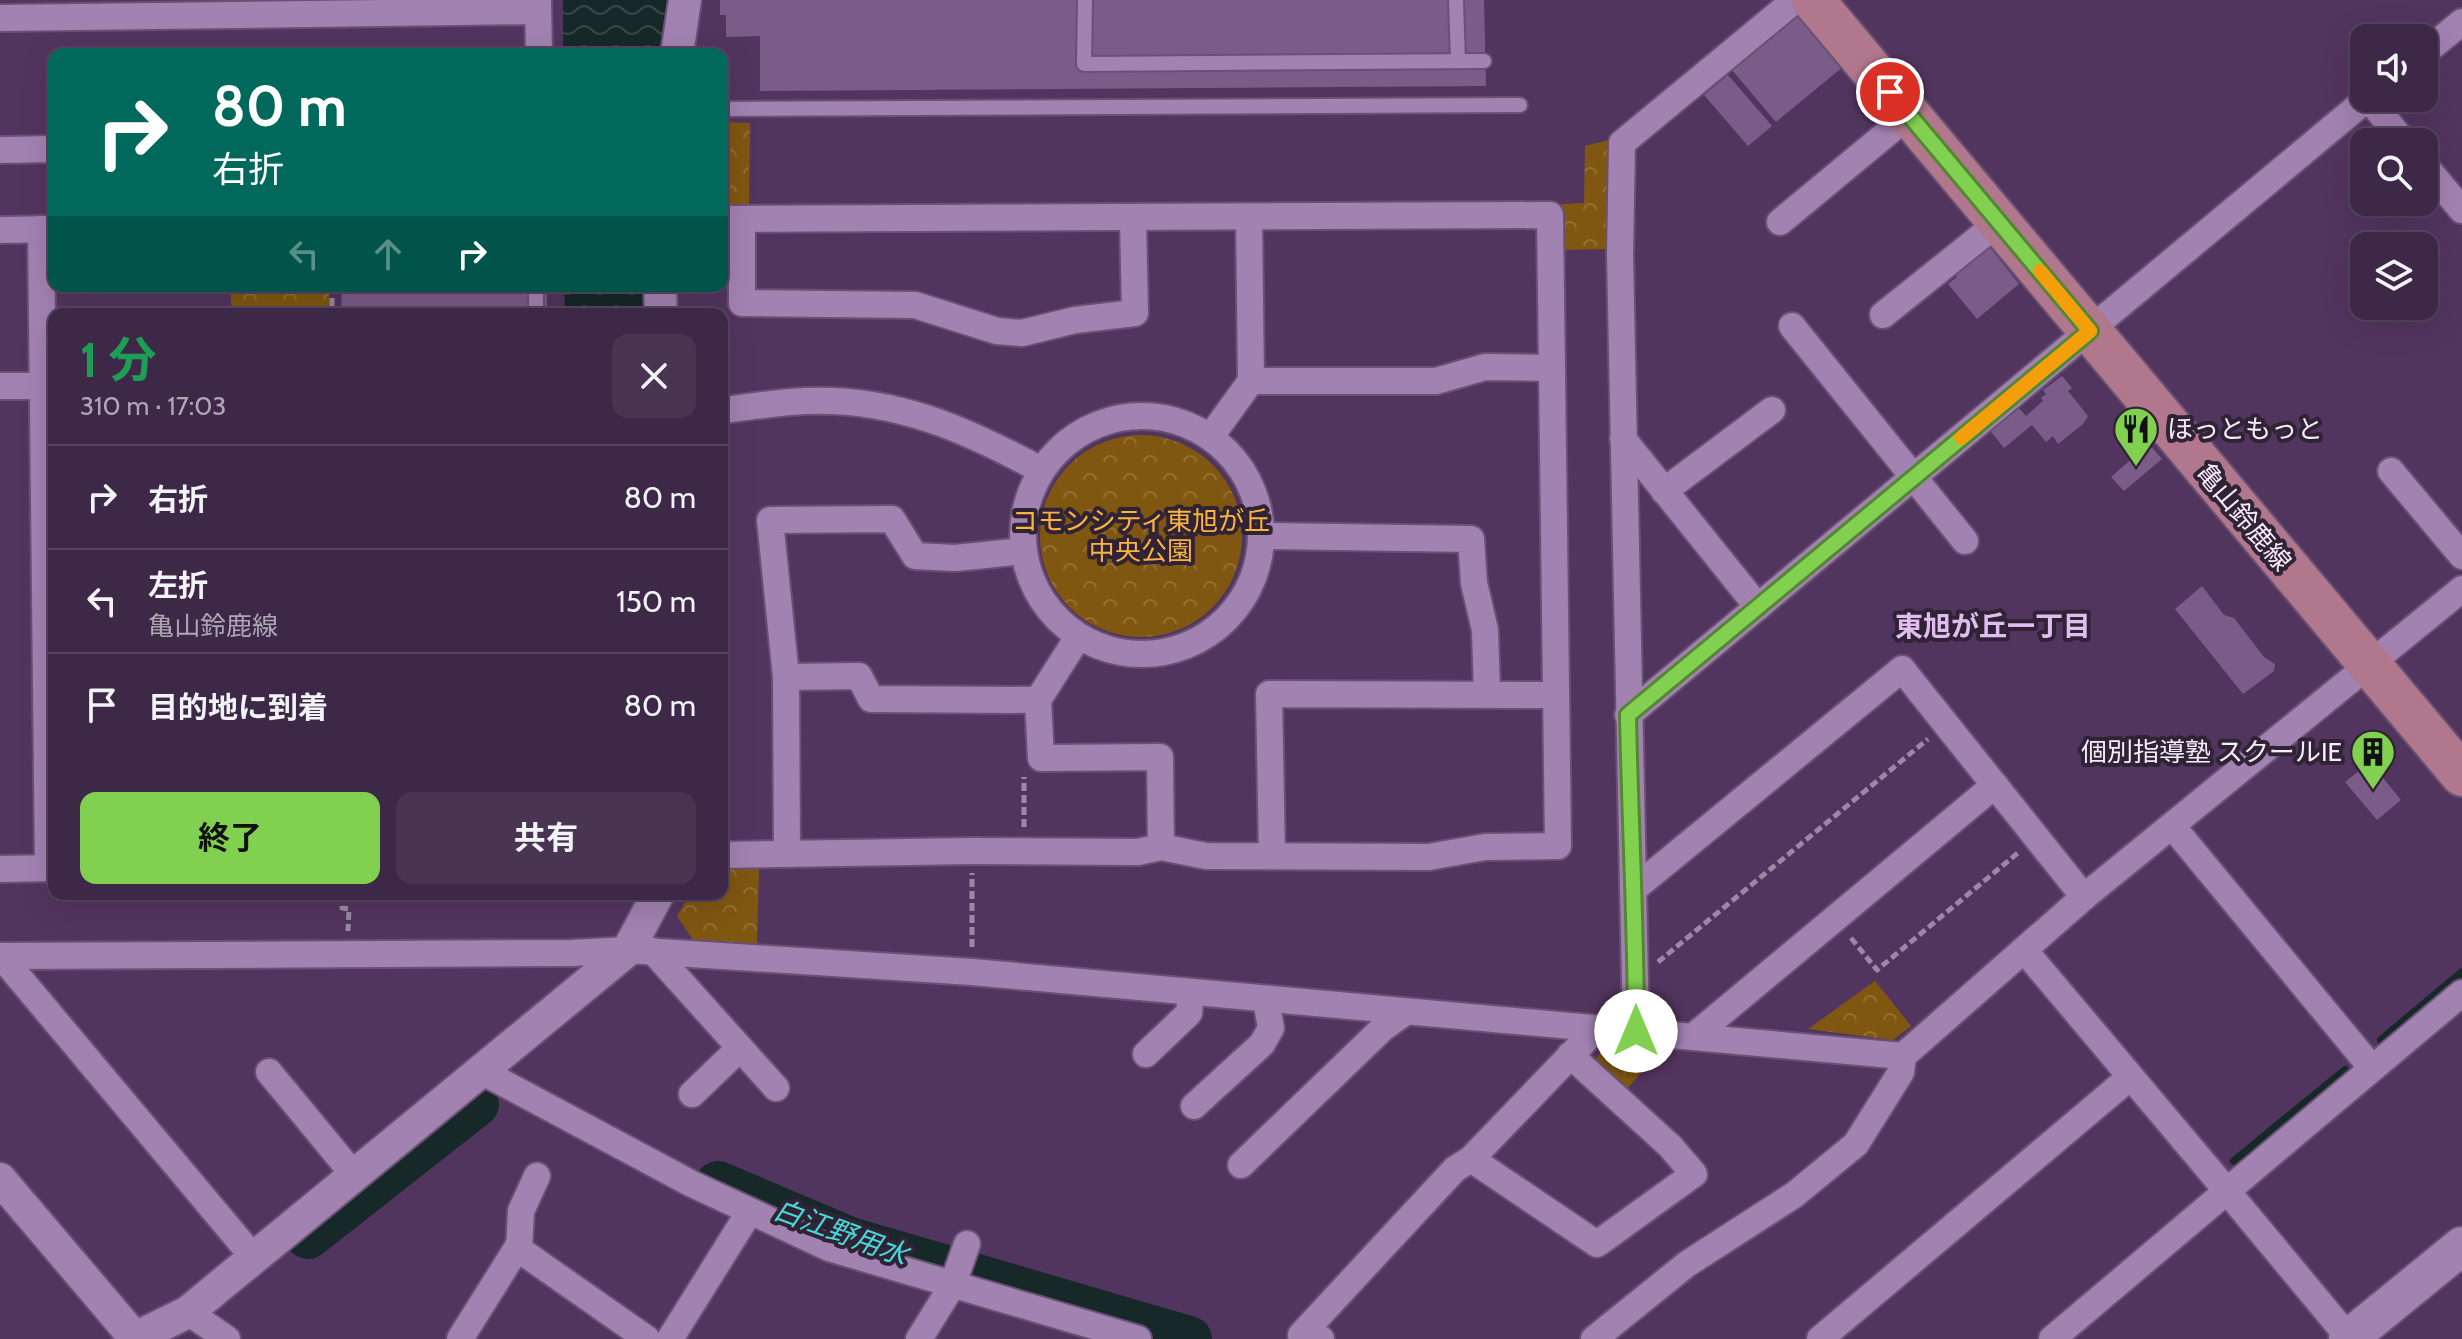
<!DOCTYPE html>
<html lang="ja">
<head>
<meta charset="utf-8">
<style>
  :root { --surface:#3e2847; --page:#493452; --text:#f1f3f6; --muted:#ada6b4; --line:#574460; --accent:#82d04f }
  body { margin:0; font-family:Cabin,"Noto Sans JP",sans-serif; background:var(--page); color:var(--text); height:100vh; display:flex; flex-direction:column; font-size:30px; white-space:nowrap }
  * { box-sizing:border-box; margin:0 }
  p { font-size:26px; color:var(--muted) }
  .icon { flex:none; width:44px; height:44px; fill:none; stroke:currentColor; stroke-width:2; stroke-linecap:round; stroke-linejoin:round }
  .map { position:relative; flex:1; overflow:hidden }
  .side { position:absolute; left:48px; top:308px; width:680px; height:592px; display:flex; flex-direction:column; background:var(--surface); border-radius:16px; box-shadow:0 8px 32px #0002,0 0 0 2px var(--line) }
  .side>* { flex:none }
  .banner { position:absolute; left:48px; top:48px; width:680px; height:244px; border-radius:16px; box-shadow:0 8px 32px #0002,0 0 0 2px var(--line); background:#00695c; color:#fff; overflow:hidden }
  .fabs { position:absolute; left:2350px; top:24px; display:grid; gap:16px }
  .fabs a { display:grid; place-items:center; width:88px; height:88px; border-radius:16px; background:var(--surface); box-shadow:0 8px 32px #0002,0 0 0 2px var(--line); font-size:40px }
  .pin { position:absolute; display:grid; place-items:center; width:68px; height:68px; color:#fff; margin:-34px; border:4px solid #fff; border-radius:50%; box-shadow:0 2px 8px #0007 }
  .me { position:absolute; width:88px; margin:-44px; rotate:0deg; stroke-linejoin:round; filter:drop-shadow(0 0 6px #0008) }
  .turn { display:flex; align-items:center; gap:28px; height:168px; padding:0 32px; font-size:36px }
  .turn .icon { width:104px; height:104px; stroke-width:2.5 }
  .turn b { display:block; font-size:56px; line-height:68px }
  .lanes { display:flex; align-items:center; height:76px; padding:0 32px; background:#0003; justify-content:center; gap:40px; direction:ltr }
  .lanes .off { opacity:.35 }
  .round { display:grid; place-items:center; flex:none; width:84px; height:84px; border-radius:16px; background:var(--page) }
  .headline { display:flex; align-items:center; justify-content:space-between; height:136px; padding:0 32px }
  h1 { font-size:48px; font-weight:700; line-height:60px; color:#1e9e55 }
  .primary-button { display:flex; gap:16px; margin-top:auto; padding:16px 32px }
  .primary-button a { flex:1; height:92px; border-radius:16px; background:var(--accent); color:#111; font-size:32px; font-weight:700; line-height:92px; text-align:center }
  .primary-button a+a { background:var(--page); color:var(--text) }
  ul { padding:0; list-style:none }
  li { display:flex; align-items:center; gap:24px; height:104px; padding:0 32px; border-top:2px solid var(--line) }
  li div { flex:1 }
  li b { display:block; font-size:30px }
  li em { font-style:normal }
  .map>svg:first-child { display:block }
  .park { fill:url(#park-crowns) }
  .water { fill:url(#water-waves) }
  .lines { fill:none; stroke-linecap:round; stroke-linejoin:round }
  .stream { stroke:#162828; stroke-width:8 }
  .river { stroke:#162828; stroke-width:46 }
  .building { fill:#7b5c89 }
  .service-casing { stroke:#695173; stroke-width:18 }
  .minor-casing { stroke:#695173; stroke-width:30 }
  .tertiary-casing { stroke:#695173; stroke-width:36 }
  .secondary-casing { stroke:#695173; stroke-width:42 }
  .primary-casing { stroke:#695173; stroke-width:46 }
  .path { stroke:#9c87a5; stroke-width:5; stroke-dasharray:8 4; stroke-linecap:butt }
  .service { stroke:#a282b1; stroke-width:14 }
  .minor { stroke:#a282b1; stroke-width:26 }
  .tertiary { stroke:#a282b1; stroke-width:32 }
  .secondary { stroke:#a282b1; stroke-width:38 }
  .primary { stroke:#b0778d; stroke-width:42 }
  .route-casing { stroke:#548733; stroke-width:20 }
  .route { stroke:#82d04f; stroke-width:14 }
  .slow { stroke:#f59e0b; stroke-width:14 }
  .labels { text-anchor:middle; stroke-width:8; stroke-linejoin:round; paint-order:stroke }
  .poi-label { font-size:26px; fill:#f7ecfc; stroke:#302336; text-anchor:start }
  .street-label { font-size:26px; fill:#f7ecfc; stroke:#302336 }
  .park-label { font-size:26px; fill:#fbb33f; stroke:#302336 }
  .neighbourhood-label { font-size:28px; font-weight:bold; fill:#dfbdef; stroke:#302336 }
  .water-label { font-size:28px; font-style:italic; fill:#48d9d9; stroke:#302336 }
</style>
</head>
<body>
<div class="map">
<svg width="2462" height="1339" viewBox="0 0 2462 1339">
  <defs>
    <pattern id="park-crowns" width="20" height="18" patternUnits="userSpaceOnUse" patternTransform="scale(2)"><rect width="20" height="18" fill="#805711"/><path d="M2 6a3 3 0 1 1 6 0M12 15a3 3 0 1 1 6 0" fill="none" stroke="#936f35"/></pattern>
    <pattern id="water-waves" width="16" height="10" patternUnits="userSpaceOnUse" patternTransform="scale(2)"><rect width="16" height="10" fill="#162828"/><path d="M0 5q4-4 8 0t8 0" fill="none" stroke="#394748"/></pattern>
  </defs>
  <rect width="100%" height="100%" fill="#52355f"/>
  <!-- park -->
  <g class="park">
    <path d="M 722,122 L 750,123 L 749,207 L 722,205 Z"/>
    <path d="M 1609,140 L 1614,163 L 1611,249 L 1561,250 L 1562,204 L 1584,203 L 1585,146 Z"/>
    <path d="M 230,286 L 329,286 L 329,314 L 232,314 Z"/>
    <circle cx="1141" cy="536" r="101"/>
    <path d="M 722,866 L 759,866 L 757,944 L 693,940 L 677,916 L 690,894 L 722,894 Z"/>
    <path d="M 1875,981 L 1911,1026 L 1893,1040 L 1808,1029 Z"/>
    <path d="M 1609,1042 L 1658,1046 L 1661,1050 L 1626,1090 L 1593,1062 Z"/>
  </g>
  <!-- water -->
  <g class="water">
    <path d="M 563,0 L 667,0 L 660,54 L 563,54 Z"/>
    <path d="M 564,286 L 649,286 L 649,314 L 565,314 Z"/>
  </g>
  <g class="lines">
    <!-- stream -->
    <g class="stream">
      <path d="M 2381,1040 L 2462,972"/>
      <path d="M 2234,1161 L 2345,1070"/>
    </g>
    <!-- river -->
    <g class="river">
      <path d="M 718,1184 L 850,1240 L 1189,1339"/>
      <path d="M 308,1236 L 476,1104"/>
    </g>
  </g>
  <!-- building -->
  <g class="building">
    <path d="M 720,0 L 1484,0 L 1486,86 L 760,91 L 760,36 L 726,37 L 726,15 L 720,15 Z"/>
    <path d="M 1798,13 L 1844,66 L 1776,122 L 1732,70 Z"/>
    <path d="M 1728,75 L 1772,126 L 1748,146 L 1704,95 Z"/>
    <path d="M 1988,245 L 2019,284 L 1977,319 L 1948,284 L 1957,277 L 1953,273 Z"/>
    <path d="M 342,286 L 547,286 L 547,314 L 341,314 Z"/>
    <path d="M 2062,376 L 2072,388 L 2068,391 L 2088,416 L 2083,424 L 2058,444 L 2053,436 L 2046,442 L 2032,425 L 2004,448 L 1989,429 L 2017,406 L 2026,416 L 2043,401 L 2041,398 L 2046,394 L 2043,390 Z"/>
    <path d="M 2149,444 L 2162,459 L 2124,491 L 2111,477 Z"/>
    <path d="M 2202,586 L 2224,615 L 2234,618 L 2264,657 L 2275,664 L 2274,671 L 2243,694 L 2175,609 Z"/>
    <path d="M 2370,762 L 2401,800 L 2377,820 L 2345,782 Z"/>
  </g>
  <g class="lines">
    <!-- service casing -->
    <g class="service-casing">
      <g id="service">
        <path d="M 1085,0 L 1084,64 L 1484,61"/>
        <path d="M 1456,0 L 1458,61"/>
        <path d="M 722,109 L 1520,105"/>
        <path d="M 536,286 L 536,314"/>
      </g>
    </g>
    <!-- minor casing -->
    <g class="minor-casing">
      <g id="minor">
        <path d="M 538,0 L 539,54"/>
        <path d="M 0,18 L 538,11"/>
        <path d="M 2424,53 L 2462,22"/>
        <path d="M 2368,98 L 2404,142"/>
        <path d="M 0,150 L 54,149"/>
        <path d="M 2424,165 L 2462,210"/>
        <path d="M 722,219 L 1550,215 L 1558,846 L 1485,847 L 1429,857 L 1206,856 L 1161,847 L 1138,852 L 972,851 L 722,855"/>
        <path d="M 742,222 L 742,303 L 915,305 L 997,331 L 1022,333 L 1075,320 L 1135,313 L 1133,219"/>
        <path d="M 1780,222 L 1909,115"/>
        <path d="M 41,229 L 48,868"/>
        <path d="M 0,230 L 54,229"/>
        <path d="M 1883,315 L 1999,222"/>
        <path d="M 1792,326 L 1965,541"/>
        <path d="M 1251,381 L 1436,381 L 1485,367 L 1552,368"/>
        <path d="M 0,386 L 54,386"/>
        <path d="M 722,410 C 758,406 796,399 833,401 C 910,404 974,434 1041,470"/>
        <circle cx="1142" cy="535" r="119"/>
        <path d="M 1211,436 L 1251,381 L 1249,218"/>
        <path d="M 1623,439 L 1758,607"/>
        <path d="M 2391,471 L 2462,556"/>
        <path d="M 1664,491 L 1772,410"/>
        <path d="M 1263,536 L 1471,539 L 1474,583 L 1485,630 L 1487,693"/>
        <path d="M 1024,551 L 955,558 L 915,556 L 892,519 L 770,520 L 786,677 L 859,676 L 871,699 L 1038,700 L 1078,637"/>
        <path d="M 786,677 L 787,852"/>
        <path d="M 1038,700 L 1041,758 L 1160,757 L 1161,847"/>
        <path d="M 1628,715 L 2368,98"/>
        <path d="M 2173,827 L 2371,1067"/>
        <path d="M 1272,855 L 1269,694 L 1556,695"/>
        <path d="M 0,869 L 54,868"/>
        <path d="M 1635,888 L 1902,669 L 2084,897"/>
        <path d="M 653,951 L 776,1088"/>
        <path d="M 2025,951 L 2227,1191 L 2462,993"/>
        <path d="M 0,956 L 572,953 L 628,950 L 972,972 L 1903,1056"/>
        <path d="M 1,956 L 254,1258"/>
        <path d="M 1636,1031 L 1620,255 L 1622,143 L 1795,0"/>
        <path d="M 1694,1036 L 1995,785"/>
        <path d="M 1146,1054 L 1189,1013 L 1191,993"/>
        <path d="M 1570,1055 L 1670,1146 L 1694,1174 L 1597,1244 L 1471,1159 L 1596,1029"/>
        <path d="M 481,1071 L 692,1184 L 750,1211"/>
        <path d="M 269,1072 L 354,1175"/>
        <path d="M 692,1094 L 740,1048"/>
        <path d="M 1194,1106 L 1262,1044 L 1271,1028 L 1266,1000"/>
        <path d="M 1241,1165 L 1383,1028 L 1404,1013"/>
        <path d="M 519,1249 L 521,1211 L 537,1176"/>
        <path d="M 188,1312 L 227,1339"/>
        <path d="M 460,1339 L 517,1248 L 647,1339"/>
        <path d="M 670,1339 L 750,1211 L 829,1248 L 1138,1339"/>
        <path d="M 919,1339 L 952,1286 L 967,1244"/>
        <path d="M 1321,1339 L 1301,1335 L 1455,1169 L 1471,1159"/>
        <path d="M 1594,1339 L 1687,1264 L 1794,1195 L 1856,1144 L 1901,1072 L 1903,1056 L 2084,897 L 2462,589"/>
        <path d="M 1820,1339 L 2129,1078"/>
        <path d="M 2052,1339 L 2227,1191 L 2350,1339"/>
      </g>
    </g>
    <!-- tertiary casing -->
    <g class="tertiary-casing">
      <g id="tertiary">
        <path d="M 677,54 L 685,0"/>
        <path d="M 660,286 L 661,314"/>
        <path d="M 0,1179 L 135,1338"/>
        <path d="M 133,1339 L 188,1312 L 628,950 L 658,894"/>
      </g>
    </g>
    <!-- secondary casing -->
    <g class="secondary-casing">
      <path id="secondary" d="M 2348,1339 L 2462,1246"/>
    </g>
    <!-- primary casing -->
    <g class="primary-casing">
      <path id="primary" d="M 1813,0 L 2462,775"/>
    </g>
    <!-- path -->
    <g class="path">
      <path d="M 332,286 L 332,314"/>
      <path d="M 1024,827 L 1024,777"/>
      <path d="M 342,894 L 342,908 L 349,909 L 348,931"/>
      <path d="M 1851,938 L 1877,970 L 2019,852"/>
      <path d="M 972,947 L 972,873"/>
      <path d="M 1658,962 L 1928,739"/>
    </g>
    <!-- service -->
    <use href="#service" class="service"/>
    <!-- minor -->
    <use href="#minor" class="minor"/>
    <!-- tertiary -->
    <use href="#tertiary" class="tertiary"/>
    <!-- secondary -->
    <use href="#secondary" class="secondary"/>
    <!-- primary -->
    <use href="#primary" class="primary"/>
  </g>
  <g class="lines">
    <!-- route casing -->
    <g class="route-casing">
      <path id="route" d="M 1636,1031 C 1636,926 1630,821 1628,715 L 2090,331 L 1890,92"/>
    </g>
    <!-- route -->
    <use href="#route" class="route"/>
    <!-- slow -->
    <path class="slow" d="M 1961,438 L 2090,331 L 2040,271"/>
  </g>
  <!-- icons -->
  <defs>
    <g id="restaurant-pin" transform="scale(2.3)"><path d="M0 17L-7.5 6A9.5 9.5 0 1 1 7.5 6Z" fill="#82d04f" stroke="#302336"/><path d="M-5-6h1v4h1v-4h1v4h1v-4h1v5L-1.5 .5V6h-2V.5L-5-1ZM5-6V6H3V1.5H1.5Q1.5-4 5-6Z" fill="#111"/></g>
    <g id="building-pin" transform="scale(2.3)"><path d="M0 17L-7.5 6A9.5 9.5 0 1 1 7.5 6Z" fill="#82d04f" stroke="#302336"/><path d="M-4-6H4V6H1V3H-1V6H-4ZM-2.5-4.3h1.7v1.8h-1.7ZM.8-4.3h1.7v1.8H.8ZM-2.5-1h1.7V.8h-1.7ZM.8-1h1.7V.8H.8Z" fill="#111"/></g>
  </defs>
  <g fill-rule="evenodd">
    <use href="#restaurant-pin" x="2136" y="429"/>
    <use href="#building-pin" x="2373" y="752"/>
  </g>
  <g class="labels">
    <!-- poi labels -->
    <g class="poi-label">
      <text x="2167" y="438">ほっともっと</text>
      <text x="2342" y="761" text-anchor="end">個別指導塾 スクールIE</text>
    </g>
    <!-- street labels -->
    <g class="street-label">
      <text transform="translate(2244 517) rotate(50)" y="9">亀山鈴鹿線</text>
    </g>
    <!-- park labels -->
    <g class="park-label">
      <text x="1141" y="530">コモンシティ東旭が丘<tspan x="1141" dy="30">中央公園</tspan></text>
    </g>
    <!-- neighbourhood labels -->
    <g class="neighbourhood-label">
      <text x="1993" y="636">東旭が丘一丁目</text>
    </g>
    <!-- water labels -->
    <g class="water-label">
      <text transform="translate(841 1232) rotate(20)" y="10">白江野用水</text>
    </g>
  </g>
</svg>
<div class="fabs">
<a><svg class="icon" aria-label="sound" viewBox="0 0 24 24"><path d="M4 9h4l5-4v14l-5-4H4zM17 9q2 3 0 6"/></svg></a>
<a><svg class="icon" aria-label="search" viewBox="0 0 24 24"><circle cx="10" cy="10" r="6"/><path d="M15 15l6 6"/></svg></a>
<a><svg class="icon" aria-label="layers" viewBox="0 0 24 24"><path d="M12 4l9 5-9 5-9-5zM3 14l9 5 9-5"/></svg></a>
</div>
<div class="pin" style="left:1890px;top:92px;background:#d93025"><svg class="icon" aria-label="arrive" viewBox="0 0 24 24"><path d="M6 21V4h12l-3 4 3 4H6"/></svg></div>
<svg class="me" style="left:1636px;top:1031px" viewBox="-20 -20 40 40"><circle r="19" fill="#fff"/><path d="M0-13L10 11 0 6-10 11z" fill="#82d04f"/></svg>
<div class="banner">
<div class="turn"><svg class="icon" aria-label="right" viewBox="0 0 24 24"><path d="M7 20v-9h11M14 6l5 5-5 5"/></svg><div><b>80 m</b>右折</div></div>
<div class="lanes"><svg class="icon off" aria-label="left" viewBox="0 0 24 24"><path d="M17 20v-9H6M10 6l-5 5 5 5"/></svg><svg class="icon off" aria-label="ahead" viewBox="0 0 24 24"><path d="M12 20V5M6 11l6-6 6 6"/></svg><svg class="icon" aria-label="right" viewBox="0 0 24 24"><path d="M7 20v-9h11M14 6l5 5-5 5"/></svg></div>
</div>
<section class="side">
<div class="headline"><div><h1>1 分</h1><p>310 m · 17:03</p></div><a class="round"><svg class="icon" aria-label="close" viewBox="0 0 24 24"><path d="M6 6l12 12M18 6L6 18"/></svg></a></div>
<ul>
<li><svg class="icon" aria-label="right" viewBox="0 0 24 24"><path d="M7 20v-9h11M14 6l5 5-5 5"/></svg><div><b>右折</b></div><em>80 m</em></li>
<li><svg class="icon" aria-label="left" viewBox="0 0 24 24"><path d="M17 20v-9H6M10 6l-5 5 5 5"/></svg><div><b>左折</b><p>亀山鈴鹿線</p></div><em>150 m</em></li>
<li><svg class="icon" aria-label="arrive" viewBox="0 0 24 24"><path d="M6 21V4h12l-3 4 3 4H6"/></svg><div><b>目的地に到着</b></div><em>80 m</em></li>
</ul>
<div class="primary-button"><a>終了</a><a>共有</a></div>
</section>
</div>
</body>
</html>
